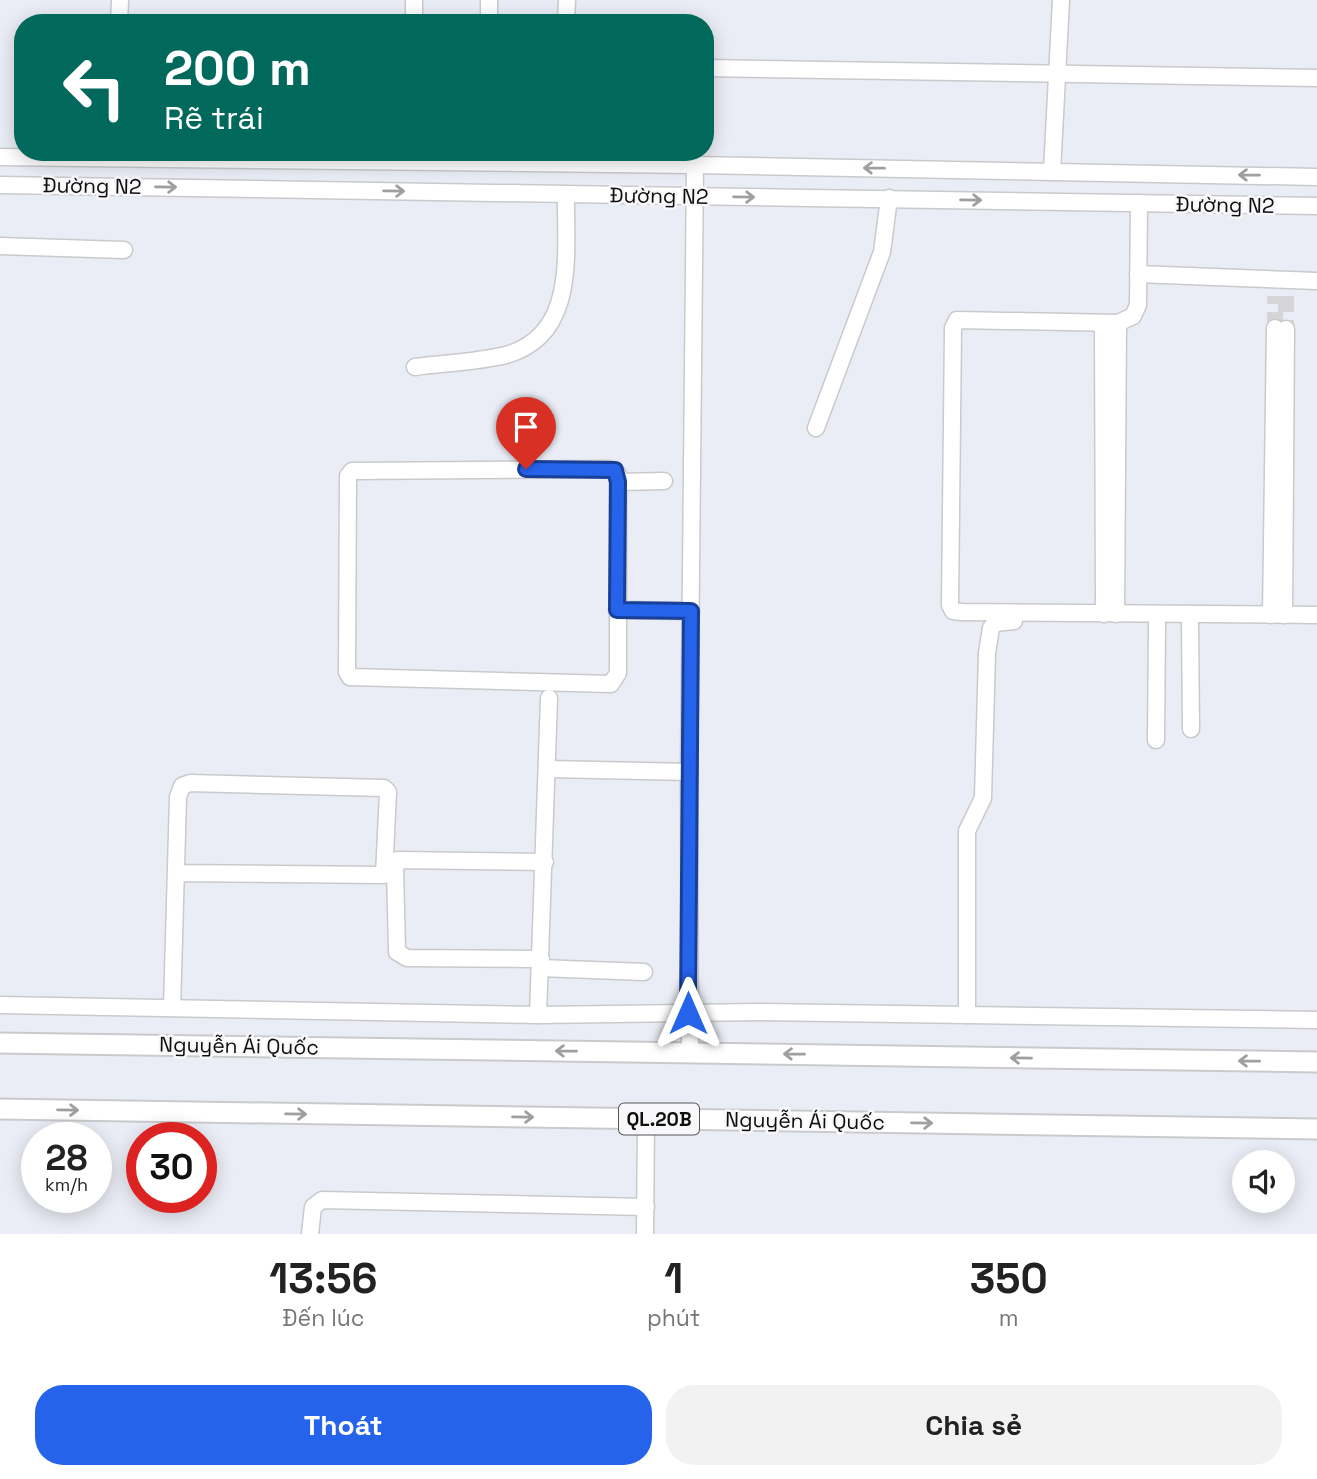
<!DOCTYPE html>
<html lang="vi">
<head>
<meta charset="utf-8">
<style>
  :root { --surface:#fff; --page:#f2f2f2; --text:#222; --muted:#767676; --accent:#2563eb }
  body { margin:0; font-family:"Space Grotesk",sans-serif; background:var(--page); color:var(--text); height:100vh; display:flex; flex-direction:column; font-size:26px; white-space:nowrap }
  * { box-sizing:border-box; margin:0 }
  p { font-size:23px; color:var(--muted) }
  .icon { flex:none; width:38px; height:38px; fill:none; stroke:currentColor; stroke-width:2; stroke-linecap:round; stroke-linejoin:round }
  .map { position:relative; height:1234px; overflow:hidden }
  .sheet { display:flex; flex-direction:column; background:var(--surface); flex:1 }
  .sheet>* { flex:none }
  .guide { position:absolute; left:14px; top:14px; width:700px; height:147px; border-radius:28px; box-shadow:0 4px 18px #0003; background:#00695c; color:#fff; overflow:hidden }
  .controls { position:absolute; left:1232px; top:1150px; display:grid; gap:14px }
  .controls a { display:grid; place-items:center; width:63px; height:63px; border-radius:50%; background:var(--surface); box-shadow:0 4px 18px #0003; font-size:35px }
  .speed { position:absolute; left:21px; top:1122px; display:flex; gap:14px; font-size:35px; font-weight:700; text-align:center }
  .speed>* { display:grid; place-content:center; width:91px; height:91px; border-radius:50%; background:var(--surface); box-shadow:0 4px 18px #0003; line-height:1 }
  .speed small { font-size:18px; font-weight:400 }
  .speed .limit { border:10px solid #d22; background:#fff; color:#111 }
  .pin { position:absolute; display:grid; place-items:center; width:60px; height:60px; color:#fff; margin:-72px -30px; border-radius:50% 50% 50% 0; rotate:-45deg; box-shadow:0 0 7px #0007 }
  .pin .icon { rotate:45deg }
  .me { position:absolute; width:77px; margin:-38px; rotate:0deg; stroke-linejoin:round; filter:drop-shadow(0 0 5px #0008) }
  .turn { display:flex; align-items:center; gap:24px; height:147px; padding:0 35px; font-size:32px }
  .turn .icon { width:91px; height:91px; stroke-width:2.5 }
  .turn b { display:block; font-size:49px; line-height:60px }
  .eta { display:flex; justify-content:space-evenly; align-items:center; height:119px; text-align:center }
  .eta b { font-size:42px; font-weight:600; line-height:49px }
  .action { display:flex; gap:14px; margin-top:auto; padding:14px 35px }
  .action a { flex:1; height:80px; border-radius:28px; background:var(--accent); color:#fff; font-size:28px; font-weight:600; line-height:80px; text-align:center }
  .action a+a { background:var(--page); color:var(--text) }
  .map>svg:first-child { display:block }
  .built { fill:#ebedf6; fill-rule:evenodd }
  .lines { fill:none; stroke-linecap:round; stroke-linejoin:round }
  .minor-tunnel { stroke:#d5d5d7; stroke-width:16; stroke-dasharray:16 8; stroke-linecap:butt }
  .minor-casing { stroke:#cacacc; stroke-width:19 }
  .major-casing { stroke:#cacacc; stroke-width:23 }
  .minor { stroke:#fff; stroke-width:16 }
  .major { stroke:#fff; stroke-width:19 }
  .oneway { stroke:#9f9f9f }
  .route-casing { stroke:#184099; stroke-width:18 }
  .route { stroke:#2563eb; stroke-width:12 }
  .labels { text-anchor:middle; stroke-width:5; stroke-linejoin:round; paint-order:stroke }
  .shield { fill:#f8f8fa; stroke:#545456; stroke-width:2 }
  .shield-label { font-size:19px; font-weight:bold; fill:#0e0e0f }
  .street-label { font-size:21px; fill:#0e0e0f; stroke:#f8f8fa }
</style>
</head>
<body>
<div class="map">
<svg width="1317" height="1234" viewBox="0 0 1317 1234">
  <rect width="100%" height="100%" fill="#f8f8fa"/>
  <!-- built -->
  <path class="built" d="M 0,0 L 1317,0 L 1317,1234 L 0,1234 ZM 23,23 L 705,23 L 705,152 L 23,152 ZM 37,1138 L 96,1138 L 96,1197 L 37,1197 ZM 142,1138 L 201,1138 L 201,1197 L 142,1197 ZM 1244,1162 L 1283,1162 L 1283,1200 L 1244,1200 Z"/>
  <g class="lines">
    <!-- minor-tunnel -->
    <g class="minor-tunnel">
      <path d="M 1286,296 L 1286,329"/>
      <path d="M 1275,328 L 1275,296"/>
    </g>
    <!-- minor casing -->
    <g class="minor-casing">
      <g id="minor">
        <path d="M 119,23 L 120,0"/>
        <path d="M 414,23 L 414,0"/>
        <path d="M 489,23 L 489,0"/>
        <path d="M 566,23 L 567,0"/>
        <path d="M 705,68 L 1317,78"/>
        <path d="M 0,157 L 695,165 L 1317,177"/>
        <path d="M 1052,172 L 1061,0"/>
        <path d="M 0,185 L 1317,206"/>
        <path d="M 1139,203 L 1138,305 L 1133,316 L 1118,323 L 957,320 L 953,328 L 950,605 L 953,611 L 961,612 L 1317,615"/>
        <path d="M 0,246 L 124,250"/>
        <path d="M 1138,274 L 1317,281"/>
        <path d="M 1103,323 L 1104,614"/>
        <path d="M 415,367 C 445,363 478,362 506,355 C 578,335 565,253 566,194"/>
        <path d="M 816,428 L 882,252 L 889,198"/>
        <path d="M 618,482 L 618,474 L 609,469 L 352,471 L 348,476 L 347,672 L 350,677 L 611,684 L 618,673 L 618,482 L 664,481"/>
        <path d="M 617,610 L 691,611"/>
        <path d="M 1116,614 L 1118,323"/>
        <path d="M 1271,615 L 1275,328"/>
        <path d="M 1284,615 L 1286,329"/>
        <path d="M 1190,623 L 1191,729"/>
        <path d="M 1156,740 L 1157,623"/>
        <path d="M 549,769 L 689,772"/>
        <path d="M 541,959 L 407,958 L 397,952 L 395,869 L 398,860 L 545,862"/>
        <path d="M 540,968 L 644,972"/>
        <path d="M 0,1005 L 538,1015 L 761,1012 L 1317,1020"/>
        <path d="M 172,1008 L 178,797 L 182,786 L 190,783 L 384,788 L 388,792 L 384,875 L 176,873"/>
        <path d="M 538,1015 L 549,698"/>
        <path d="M 967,1015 L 967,831 L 983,798 L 987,653 L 991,628 L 995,623 L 1014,621"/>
        <path d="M 690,1053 L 689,772 L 695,165"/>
        <path d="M 310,1234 L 313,1207 L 322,1200 L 646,1207"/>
        <path d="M 645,1234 L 646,1119"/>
      </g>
    </g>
    <!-- major casing -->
    <g class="major-casing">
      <g id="major">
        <path d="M 0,1043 L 1317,1062"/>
        <path d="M 0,1109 L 1317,1129"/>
      </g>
    </g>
    <!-- minor -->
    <use href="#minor" class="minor"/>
    <!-- major -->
    <use href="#major" class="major"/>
  </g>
  <!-- one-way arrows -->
  <defs><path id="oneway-shaft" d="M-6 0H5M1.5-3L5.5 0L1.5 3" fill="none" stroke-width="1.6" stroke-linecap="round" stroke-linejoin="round" transform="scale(1.75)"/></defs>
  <g class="oneway">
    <use href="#oneway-shaft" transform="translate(874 168) rotate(-179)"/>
    <use href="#oneway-shaft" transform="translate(1249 175) rotate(-179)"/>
    <use href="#oneway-shaft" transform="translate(166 187) rotate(1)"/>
    <use href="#oneway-shaft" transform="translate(394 191) rotate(1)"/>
    <use href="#oneway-shaft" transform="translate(744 197) rotate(1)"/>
    <use href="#oneway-shaft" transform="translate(971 200) rotate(1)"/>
    <use href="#oneway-shaft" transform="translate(566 1051) rotate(-179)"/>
    <use href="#oneway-shaft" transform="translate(794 1054) rotate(-179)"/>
    <use href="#oneway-shaft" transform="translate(1021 1058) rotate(-179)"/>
    <use href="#oneway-shaft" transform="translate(1249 1061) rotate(-179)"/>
    <use href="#oneway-shaft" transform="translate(68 1110) rotate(1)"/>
    <use href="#oneway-shaft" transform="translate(296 1114) rotate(1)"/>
    <use href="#oneway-shaft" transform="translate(523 1117) rotate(1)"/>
    <use href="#oneway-shaft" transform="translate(922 1123) rotate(1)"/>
  </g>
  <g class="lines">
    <!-- route casing -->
    <g class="route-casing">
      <path id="route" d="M 526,469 L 615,470 L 618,482 L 617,610 L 691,611 L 688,1013"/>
    </g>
    <!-- route -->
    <use href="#route" class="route"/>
  </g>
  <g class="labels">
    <!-- shield labels -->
    <rect class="shield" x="619" y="1103.5" width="80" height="31" rx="5"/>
    <g class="shield-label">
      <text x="659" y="1126">QL.20B</text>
    </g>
    <!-- street labels -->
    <g class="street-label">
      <text transform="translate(92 186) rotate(1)" y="7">Đường N2</text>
      <text transform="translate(659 196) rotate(1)" y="7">Đường N2</text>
      <text transform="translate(1225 205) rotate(1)" y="7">Đường N2</text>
      <text transform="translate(239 1046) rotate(1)" y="7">Nguyễn Ái Quốc</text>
      <text transform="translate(805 1121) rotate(1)" y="7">Nguyễn Ái Quốc</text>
    </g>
  </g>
</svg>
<div class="controls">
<a><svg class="icon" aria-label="sound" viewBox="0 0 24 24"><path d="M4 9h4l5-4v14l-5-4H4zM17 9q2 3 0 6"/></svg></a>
</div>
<div class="speed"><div>28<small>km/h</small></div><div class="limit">30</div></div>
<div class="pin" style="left:526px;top:469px;background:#d93025"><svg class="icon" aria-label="arrive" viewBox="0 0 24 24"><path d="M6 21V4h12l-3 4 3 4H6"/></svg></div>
<svg class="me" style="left:688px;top:1013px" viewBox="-20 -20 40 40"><path d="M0-17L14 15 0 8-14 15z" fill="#2563eb" stroke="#fff" stroke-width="4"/></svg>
<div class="guide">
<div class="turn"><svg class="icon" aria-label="left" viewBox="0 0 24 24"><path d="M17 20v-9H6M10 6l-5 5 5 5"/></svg><div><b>200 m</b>Rẽ trái</div></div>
</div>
</div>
<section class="sheet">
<div class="eta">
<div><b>13:56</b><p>Đến lúc</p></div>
<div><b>1</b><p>phút</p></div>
<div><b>350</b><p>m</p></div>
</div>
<div class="action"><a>Thoát</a><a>Chia sẻ</a></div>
</section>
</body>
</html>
